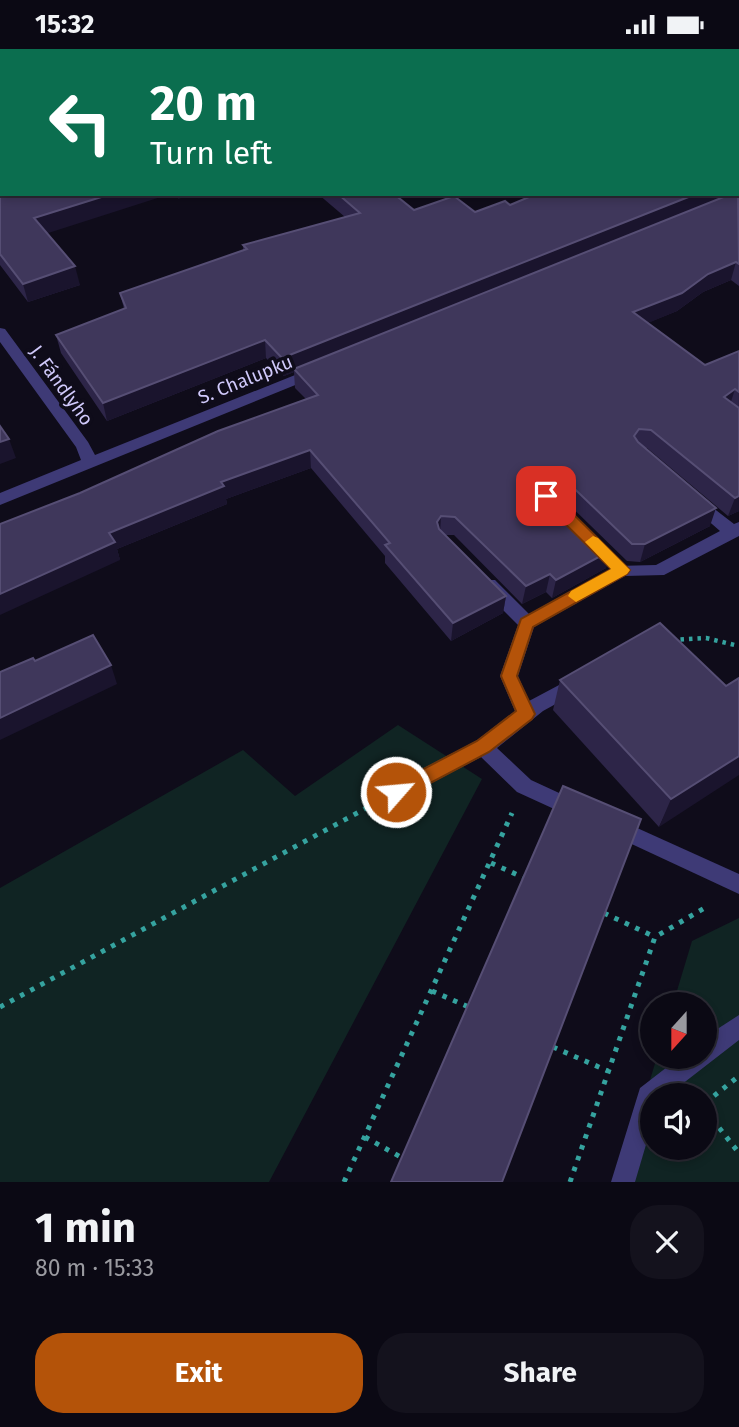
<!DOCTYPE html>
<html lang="en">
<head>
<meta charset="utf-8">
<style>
  :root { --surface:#0b0914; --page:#14121d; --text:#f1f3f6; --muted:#9a9aa0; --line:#2b2a34; --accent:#b45309 }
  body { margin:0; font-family:"Fira Sans",sans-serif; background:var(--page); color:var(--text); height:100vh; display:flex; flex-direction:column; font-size:26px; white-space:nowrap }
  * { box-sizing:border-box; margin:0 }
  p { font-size:23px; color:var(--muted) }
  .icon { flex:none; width:38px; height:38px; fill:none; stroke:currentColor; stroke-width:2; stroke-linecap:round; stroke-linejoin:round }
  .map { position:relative; height:1133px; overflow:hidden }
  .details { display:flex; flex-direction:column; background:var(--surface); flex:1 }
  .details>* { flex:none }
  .hud { position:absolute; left:0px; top:0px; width:740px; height:147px; box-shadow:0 4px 10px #0003,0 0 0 2px var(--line); background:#0b6e4f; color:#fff; overflow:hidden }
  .needle { width:46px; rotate:201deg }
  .fabs { position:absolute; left:640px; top:943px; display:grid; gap:14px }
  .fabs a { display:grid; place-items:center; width:77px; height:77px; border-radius:50%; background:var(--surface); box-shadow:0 4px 10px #0003,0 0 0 2px var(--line); font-size:35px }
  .pin { position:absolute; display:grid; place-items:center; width:60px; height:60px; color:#fff; margin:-30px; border-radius:14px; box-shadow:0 4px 10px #0006 }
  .me { position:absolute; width:77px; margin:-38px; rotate:63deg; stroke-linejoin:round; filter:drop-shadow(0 0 5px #0008) }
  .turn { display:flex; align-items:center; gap:24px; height:147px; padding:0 35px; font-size:32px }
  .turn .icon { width:91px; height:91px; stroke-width:2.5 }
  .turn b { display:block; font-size:49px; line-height:60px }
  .round { display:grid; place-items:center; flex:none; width:74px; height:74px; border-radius:28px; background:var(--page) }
  .summary { display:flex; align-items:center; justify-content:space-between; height:119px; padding:0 35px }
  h1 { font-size:42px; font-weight:700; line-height:52px }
  .primary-button { display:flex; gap:14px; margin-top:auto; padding:14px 35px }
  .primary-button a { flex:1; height:80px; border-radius:28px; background:var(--accent); color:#fff; font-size:28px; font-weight:700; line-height:80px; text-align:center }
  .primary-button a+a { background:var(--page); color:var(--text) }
  .status { display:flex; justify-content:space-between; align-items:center; height:49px; padding:0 35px; background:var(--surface); direction:ltr }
  .status svg { height:19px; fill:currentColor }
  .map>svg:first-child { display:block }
  .green { fill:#102423; fill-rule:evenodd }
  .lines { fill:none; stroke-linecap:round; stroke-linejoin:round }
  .path-far1 { stroke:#35a39f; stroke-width:4.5; stroke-dasharray:3.5 5; stroke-linecap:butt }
  .path { stroke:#35a39f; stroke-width:5; stroke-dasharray:4.5 7; stroke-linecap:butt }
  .lane { fill:#3e3a76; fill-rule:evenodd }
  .street { fill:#3e3a76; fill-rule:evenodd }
  .wall { fill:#2d2548 }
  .shaded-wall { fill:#1a142d }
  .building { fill:#3f375b; stroke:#564e74; stroke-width:2 }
  .route { fill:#b45309; stroke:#753606; stroke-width:2 }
  .slow { fill:#f59e0b }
  .labels { text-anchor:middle; stroke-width:7; stroke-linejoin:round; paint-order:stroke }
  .street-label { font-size:19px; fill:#d0c9fb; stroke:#0f0c1a }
</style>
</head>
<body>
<div class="status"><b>15:32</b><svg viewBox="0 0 49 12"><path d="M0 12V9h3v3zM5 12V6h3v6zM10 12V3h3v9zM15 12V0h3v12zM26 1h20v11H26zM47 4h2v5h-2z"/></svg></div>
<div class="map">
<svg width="739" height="1133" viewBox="0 0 739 1133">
  <rect width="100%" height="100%" fill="#0f0c1a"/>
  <!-- green -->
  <g class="green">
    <path d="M 398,676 L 482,730 L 269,1133 L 0,1133 L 0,839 L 243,701 L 295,747 Z"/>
    <path d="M 739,869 L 739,1133 L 619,1133 L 657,1008 L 705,1008 L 705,956 L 673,955 L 692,892 ZM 653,1046 L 705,1046 L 705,1099 L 653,1099 Z"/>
  </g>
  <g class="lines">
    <!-- path-far1 -->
    <path class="path-far1" d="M 672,591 L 706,589 L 739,597"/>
    <!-- path -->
    <g class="path">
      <path d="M 491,814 L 527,830"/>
      <path d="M 604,864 L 655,888"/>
      <path d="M 432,942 L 471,959"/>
      <path d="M 0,958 L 370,757"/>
      <path d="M 553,998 L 608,1022"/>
      <path d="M 705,1054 L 739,1027"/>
      <path d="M 705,1061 L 739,1104"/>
      <path d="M 365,1088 L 406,1111"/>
      <path d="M 344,1133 L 512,764"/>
      <path d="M 570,1133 L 655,888 L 708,857"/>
    </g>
    <!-- lane -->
    <g class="lane">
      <path d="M 695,445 L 734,475 L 739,473 L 739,487 L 664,526 L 625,527 L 534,578 L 518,627 L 529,652 L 576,627 L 583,630 L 585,635 L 583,640 L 543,662 L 497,699 L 531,731 L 583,755 L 586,761 L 583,767 L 576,770 L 517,743 L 481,708 L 403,749 L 396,752 L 389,749 L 386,743 L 389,737 L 476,692 L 515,662 L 500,627 L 518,576 L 483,541 L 480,536 L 483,531 L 495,531 L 529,565 L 616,517 L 656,516 L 720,482 L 689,455 L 687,451 Z"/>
      <path d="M 615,769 L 739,825 L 739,845 L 608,784 L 605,778 L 608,772 Z"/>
    </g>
    <!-- street -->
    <g class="street">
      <path d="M 0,279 L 5,280 L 88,393 L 95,406 L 310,320 L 320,320 L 322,323 L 320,326 L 0,456 L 0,444 L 81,411 L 76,398 L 0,293 Z"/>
      <path d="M 739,966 L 739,991 L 668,1046 L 653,1046 L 653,1072 L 635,1133 L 611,1133 L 640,1039 L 680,1008 L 705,1008 L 705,988 Z"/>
    </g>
  </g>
  <!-- wall -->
  <g class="wall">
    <path d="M 0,0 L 739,0 L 739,237 L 731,231 L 703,243 L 677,262 L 647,274 L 705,316 L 739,302 L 739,462 L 728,467 L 647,399 L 645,399 L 710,477 L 640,513 L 627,512 L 554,441 L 547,441 L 610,502 L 606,519 L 552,549 L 546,543 L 522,555 L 454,486 L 445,486 L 506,547 L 503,564 L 451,592 L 385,514 L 385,507 L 311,419 L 226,450 L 227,455 L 117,500 L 120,511 L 80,444 L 306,350 L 295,339 L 294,323 L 284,327 L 266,309 L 107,372 L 61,304 L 56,286 L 124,260 L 120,244 L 243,202 L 243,196 L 345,168 L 318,145 L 394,145 L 414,161 L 475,163 L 510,156 L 738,145 L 738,2 L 2,2 L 2,145 L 47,185 L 80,236 L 28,253 L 0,216 Z"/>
    <path d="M 560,631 L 726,637 L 659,778 L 553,661 Z"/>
  </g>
  <!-- shaded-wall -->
  <g class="shaded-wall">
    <path d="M 111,145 L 170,145 L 39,187 L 34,169 Z"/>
    <path d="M 178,145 L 193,145 L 178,150 Z"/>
    <path d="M 696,145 L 736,145 L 294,320 L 294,323 L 284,327 L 282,309 Z"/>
    <path d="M 736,213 L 731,231 L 703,243 L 677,262 L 629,282 L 633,263 L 708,225 Z"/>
    <path d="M 75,217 L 80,236 L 28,253 L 23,235 Z"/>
    <path d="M 265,291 L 266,309 L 107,372 L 103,354 Z"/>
    <path d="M 735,340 L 729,359 L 724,348 Z"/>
    <path d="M 9,390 L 16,409 L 0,415 L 0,393 Z"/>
    <path d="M 310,401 L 311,419 L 226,450 L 227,455 L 117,500 L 120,511 L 0,566 L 0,545 L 109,484 L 221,433 Z"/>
    <path d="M 739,447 L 739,462 L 728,467 L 735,449 Z"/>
    <path d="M 716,459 L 710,477 L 640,513 L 645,495 Z"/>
    <path d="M 441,467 L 440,485 L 437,473 Z"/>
    <path d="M 610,502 L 606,519 L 552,549 L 556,531 Z"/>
    <path d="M 550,525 L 546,543 L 522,555 L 526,537 Z"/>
    <path d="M 506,547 L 503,564 L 451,592 L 453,574 Z"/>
    <path d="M 111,616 L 117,635 L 0,691 L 0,669 Z"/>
    <path d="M 739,707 L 739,726 L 659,778 L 671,750 Z"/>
  </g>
  <!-- building -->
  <g class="building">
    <path d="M 0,0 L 739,0 L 739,128 L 738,2 L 2,2 L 2,124 L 0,123 Z"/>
    <path d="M 2,130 L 2,145 L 111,145 L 34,169 L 75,217 L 23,235 L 0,205 L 0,131 Z"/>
    <path d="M 738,142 L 739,215 L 736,213 L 708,225 L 682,244 L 633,263 L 705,316 L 739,302 L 739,343 L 735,340 L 724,348 L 739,359 L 739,447 L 735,449 L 651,381 L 639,380 L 634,387 L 638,393 L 716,459 L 645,495 L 632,495 L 557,423 L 543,422 L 539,428 L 541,435 L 610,502 L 556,531 L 550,525 L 526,537 L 455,468 L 441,467 L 437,473 L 439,480 L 506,547 L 453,574 L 385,496 L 390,494 L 310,401 L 221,433 L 224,437 L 109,484 L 115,493 L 0,545 L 0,475 L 80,444 L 218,382 L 318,346 L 294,320 L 731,145 L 738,145 Z"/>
    <path d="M 338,145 L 394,145 L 414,161 L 454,147 L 475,163 L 505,152 L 510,156 L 536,145 L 696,145 L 282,309 L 265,291 L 103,354 L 56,286 L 126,259 L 120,244 L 247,200 L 243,196 L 360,164 Z"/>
    <path d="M 0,377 L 9,390 L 0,393 Z"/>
    <path d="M 660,574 L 726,637 L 739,629 L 739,707 L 671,750 L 560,631 Z"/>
    <path d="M 93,586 L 111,616 L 0,669 L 0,623 L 33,609 L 35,612 Z"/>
    <path d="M 563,737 L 641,770 L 502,1133 L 391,1133 Z"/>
  </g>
  <!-- route -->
  <path class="route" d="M 546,442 L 551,443 L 630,521 L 627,525 L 533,578 L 517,627 L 535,665 L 532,670 L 489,703 L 402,749 L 396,751 L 389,749 L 386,743 L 389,738 L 477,692 L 516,662 L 501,627 L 521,570 L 611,520 L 541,451 L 539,447 L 541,443 Z"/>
  <!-- slow -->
  <path class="slow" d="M 593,487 L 598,489 L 630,521 L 627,525 L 576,553 L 568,547 L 571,542 L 611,520 L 585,493 Z"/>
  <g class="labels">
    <!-- street labels -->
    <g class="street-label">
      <text transform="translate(245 330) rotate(-22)" y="7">S. Chalupku</text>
      <text transform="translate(62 336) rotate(54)" y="7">J. Fándlyho</text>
    </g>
  </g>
</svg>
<div class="fabs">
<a><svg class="needle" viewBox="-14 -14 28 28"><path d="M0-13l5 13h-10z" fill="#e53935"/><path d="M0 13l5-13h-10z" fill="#9a9aa0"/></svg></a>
<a><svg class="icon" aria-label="sound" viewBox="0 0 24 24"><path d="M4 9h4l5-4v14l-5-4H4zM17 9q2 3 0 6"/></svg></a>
</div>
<div class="pin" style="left:546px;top:447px;background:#d93025"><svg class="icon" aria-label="arrive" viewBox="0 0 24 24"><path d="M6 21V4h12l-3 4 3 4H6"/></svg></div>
<svg class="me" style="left:396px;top:743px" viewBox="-20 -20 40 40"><circle r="17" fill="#b45309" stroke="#fff" stroke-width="3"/><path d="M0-11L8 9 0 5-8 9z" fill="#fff"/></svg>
<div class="hud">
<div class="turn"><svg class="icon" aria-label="left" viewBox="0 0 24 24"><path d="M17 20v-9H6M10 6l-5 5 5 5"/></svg><div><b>20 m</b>Turn left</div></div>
</div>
</div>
<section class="details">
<div class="summary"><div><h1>1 min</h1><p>80 m · 15:33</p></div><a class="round"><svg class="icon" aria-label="close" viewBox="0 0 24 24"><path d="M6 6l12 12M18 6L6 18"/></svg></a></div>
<div class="primary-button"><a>Exit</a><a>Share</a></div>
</section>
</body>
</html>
